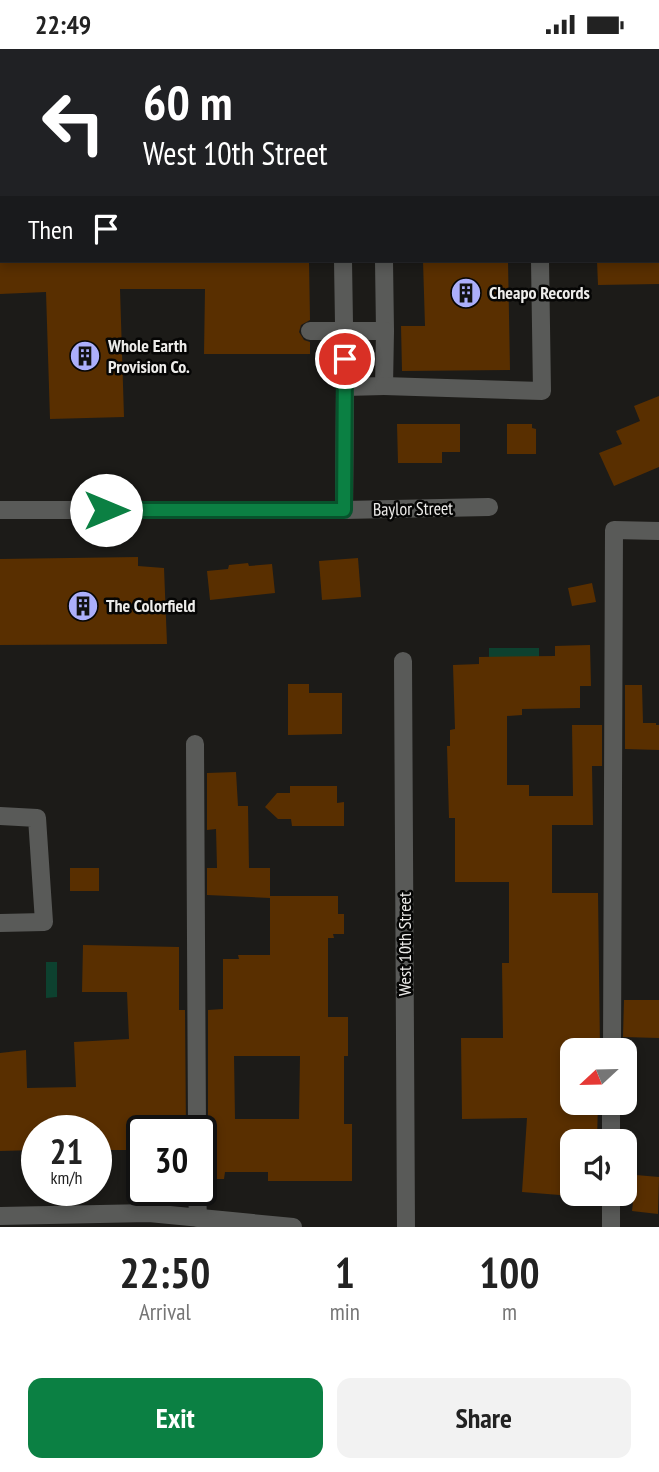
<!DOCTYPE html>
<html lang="en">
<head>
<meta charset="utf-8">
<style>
  :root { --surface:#fff; --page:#f2f2f2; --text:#222; --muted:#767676; --accent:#0b8043 }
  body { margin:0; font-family:"PT Sans Narrow",sans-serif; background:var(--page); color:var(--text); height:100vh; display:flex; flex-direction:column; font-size:26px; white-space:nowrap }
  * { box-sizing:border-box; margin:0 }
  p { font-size:23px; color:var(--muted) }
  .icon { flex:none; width:38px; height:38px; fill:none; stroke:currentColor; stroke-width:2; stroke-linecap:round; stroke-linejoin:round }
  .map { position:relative; height:1178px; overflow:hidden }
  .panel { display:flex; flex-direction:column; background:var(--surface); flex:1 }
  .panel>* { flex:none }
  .hud { position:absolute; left:0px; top:0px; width:660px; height:214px; box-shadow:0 4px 10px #0003; background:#202124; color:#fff; overflow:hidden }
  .needle { width:46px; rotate:248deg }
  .tools { position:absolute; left:560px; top:989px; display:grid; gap:14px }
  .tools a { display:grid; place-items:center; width:77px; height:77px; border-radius:14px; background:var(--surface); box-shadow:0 4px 10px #0003; font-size:35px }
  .speed { position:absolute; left:21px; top:1066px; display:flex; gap:14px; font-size:35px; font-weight:700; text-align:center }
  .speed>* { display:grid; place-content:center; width:91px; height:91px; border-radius:50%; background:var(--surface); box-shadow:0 4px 10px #0003; line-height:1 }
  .speed small { font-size:18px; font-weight:400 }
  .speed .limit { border:4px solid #111; border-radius:10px; background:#fff; color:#111 }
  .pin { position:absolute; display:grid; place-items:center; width:60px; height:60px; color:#fff; margin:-30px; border:4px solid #fff; border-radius:50%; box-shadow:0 2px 7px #0007 }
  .me { position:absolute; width:77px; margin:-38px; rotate:90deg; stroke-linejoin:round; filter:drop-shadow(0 0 5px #0008) }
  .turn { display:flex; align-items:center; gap:24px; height:147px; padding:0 28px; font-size:32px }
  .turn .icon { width:91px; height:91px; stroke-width:2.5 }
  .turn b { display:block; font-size:49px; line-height:60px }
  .then { display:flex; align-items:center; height:66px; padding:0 28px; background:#0003; gap:14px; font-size:26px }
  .eta { display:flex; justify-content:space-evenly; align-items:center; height:119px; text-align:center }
  .eta b { font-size:42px; font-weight:700; line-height:49px }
  .cta { display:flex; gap:14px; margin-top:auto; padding:14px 28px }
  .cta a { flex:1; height:80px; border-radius:14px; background:var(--accent); color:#fff; font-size:28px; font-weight:700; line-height:80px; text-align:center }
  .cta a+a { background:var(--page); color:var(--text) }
  .status { display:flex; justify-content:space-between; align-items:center; height:49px; padding:0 35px; background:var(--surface); direction:ltr }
  .status svg { height:19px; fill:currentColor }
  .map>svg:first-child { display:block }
  .water { fill:#0d412f }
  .building { fill:#592f00; fill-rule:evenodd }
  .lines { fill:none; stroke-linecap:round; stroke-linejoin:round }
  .minor { stroke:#595a58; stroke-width:18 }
  .major { stroke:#989a97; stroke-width:18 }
  .route-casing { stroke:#07532c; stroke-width:18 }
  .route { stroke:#0b8043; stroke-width:12 }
  .labels { text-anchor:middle; stroke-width:5; stroke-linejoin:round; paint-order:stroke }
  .poi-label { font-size:18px; font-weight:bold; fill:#edecea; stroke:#060605; text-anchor:start }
  .street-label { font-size:18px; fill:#edecea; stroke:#060605 }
</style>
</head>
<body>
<div class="status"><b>22:49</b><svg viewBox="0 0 49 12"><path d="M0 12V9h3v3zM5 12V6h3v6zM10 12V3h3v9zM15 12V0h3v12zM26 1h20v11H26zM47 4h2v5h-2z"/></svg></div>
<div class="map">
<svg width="659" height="1178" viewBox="0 0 659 1178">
  <rect width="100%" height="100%" fill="#1c1b18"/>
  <!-- water -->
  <g class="water">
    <path d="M 489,599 L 539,599 L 539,609 L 489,610 Z"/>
    <path d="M 46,913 L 57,913 L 57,948 L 46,949 Z"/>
  </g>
  <!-- building -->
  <g class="building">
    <path d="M 0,212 L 309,212 L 310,271 L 301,276 L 299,283 L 304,291 L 310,293 L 310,305 L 204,305 L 205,240 L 120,240 L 124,368 L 50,370 L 46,243 L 0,245 Z"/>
    <path d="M 423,212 L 508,212 L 510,321 L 402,322 L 401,277 L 425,277 Z"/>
    <path d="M 597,212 L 659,212 L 659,235 L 598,236 Z"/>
    <path d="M 659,347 L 659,418 L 614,437 L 599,404 L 622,395 L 616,382 L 640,372 L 634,357 Z"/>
    <path d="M 397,375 L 460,375 L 460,403 L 442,403 L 442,414 L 398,414 Z"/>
    <path d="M 507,375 L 532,375 L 532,379 L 536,380 L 536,405 L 507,405 Z"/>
    <path d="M 138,508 L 138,517 L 164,519 L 167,595 L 0,596 L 0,510 Z"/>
    <path d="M 358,509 L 361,548 L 322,551 L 319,512 Z"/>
    <path d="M 248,514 L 249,517 L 272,515 L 275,544 L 210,551 L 207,522 L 228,520 L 229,516 Z"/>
    <path d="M 592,534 L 596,553 L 572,557 L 568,539 Z"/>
    <path d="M 590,596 L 591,637 L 580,637 L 580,659 L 522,660 L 522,666 L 507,667 L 507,736 L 529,736 L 529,747 L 573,747 L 572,676 L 602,676 L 602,717 L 592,717 L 593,776 L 552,776 L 552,844 L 598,844 L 600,1001 L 572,1001 L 572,1054 L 598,1054 L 597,1091 L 572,1091 L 572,1147 L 522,1143 L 527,1069 L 462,1070 L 461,989 L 503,989 L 502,914 L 509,914 L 509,833 L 455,833 L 455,769 L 449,769 L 447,697 L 450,697 L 450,681 L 455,680 L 453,616 L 479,615 L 479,608 L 555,607 L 555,597 Z"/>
    <path d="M 288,635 L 309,635 L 309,644 L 342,644 L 342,685 L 288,686 Z"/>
    <path d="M 625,636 L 642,636 L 643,674 L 656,674 L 656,676 L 659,676 L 659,701 L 625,700 Z"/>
    <path d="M 236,723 L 238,757 L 248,757 L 249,819 L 270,819 L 270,849 L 207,846 L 207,819 L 217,819 L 216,780 L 207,781 L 207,724 Z"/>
    <path d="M 290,737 L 337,737 L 337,754 L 344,753 L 344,777 L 292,777 L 291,770 L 278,770 L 265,758 L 277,744 L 290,744 Z"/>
    <rect x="70" y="819" width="29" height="23"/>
    <path d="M 270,847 L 338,847 L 338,865 L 344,865 L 344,885 L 333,885 L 334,889 L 328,889 L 328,968 L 348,968 L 348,1007 L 344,1007 L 344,1075 L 352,1075 L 352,1132 L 268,1132 L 268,1123 L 225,1123 L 224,1130 L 205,1130 L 205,1122 L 202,1122 L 202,1092 L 206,1088 L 208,1082 L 208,961 L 223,960 L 223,910 L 239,910 L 238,906 L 270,906 ZM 234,1007 L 300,1007 L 299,1070 L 235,1070 Z"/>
    <path d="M 83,896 L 179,898 L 179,961 L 185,961 L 186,1082 L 142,1082 L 142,1093 L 126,1094 L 126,1101 L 96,1101 L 96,1082 L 37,1082 L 37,1101 L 0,1102 L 0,1004 L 26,1001 L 27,1039 L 76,1038 L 74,993 L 129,990 L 127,943 L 82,943 Z"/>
    <path d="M 624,951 L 659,951 L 659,989 L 623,988 Z"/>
    <path d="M 636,1126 L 659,1128 L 658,1165 L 632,1162 Z"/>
  </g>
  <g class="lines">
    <!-- minor -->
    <g class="minor">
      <path d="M 88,0 L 88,2"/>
      <path d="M 127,0 L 127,2"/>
      <path d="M 283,0 L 283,2"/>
      <path d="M 340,0 L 340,2"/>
      <path d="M 471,0 L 471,2"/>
      <path d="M 200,2 L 200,0"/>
      <path d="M 343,212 L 345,338 L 344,461"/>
      <path d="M 384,212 L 385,282"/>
      <path d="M 310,282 L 385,282 L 384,337 L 345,338"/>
      <path d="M 384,337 L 542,342 L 540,212"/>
      <path d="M 0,461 L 344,461 L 489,458"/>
      <path d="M 403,612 L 406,1178"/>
      <path d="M 195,695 L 197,1082"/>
      <path d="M 0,767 L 37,769 L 44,873 L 0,874"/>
      <path d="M 612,1001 L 614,481 L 659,482"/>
      <path d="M 611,1092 L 611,1054"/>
      <path d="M 197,1141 L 198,1169"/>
      <path d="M 0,1167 L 149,1164 L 293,1178"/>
      <path d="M 611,1178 L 611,1144"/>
    </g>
    <!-- major -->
    <g class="major">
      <path d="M 0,81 L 2,81"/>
      <path d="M 658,84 L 659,84"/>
    </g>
  </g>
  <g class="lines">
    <!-- route casing -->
    <g class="route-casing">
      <path id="route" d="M 106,461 L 344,461 L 345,310"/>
    </g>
    <!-- route -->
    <use href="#route" class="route"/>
  </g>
  <!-- icons -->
  <defs>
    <g id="building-disc" transform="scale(1.575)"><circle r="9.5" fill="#acaffb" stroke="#060605"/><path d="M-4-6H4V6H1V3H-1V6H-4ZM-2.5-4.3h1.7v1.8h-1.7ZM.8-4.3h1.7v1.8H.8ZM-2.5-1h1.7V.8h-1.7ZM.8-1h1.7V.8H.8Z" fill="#111"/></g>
  </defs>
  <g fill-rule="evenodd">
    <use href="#building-disc" x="466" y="244"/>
    <use href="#building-disc" x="85" y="307"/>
    <use href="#building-disc" x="83" y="557"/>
  </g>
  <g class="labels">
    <!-- poi labels -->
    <g class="poi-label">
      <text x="489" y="250">Cheapo Records</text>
      <text x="108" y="303">Whole Earth<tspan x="108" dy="21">Provision Co.</tspan></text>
      <text x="106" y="563">The Colorfield</text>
    </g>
    <!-- street labels -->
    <g class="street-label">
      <text transform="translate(413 460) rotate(-1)" y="6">Baylor Street</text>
      <text transform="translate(405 895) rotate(-90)" y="6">West 10th Street</text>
    </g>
  </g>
</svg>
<div class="tools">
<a><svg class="needle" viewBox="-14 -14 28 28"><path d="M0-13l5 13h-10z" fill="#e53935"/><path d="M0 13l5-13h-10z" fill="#767676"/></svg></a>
<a><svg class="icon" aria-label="sound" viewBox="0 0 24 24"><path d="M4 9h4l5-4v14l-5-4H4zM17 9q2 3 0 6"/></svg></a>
</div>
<div class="speed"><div>21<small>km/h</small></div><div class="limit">30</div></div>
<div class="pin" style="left:345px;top:310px;background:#d93025"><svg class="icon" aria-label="arrive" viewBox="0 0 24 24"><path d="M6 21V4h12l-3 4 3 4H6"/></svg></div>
<svg class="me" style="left:106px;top:461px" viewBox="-20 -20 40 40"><circle r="19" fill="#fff"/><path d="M0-13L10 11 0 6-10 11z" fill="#0b8043"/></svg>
<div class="hud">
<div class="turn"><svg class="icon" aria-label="left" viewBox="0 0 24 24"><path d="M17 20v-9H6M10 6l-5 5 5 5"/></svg><div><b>60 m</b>West 10th Street</div></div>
<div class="then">Then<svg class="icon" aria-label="arrive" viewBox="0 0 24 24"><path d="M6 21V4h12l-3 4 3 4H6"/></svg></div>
</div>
</div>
<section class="panel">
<div class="eta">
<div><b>22:50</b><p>Arrival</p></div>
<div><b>1</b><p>min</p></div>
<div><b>100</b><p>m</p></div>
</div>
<div class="cta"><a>Exit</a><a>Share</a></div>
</section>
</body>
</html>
